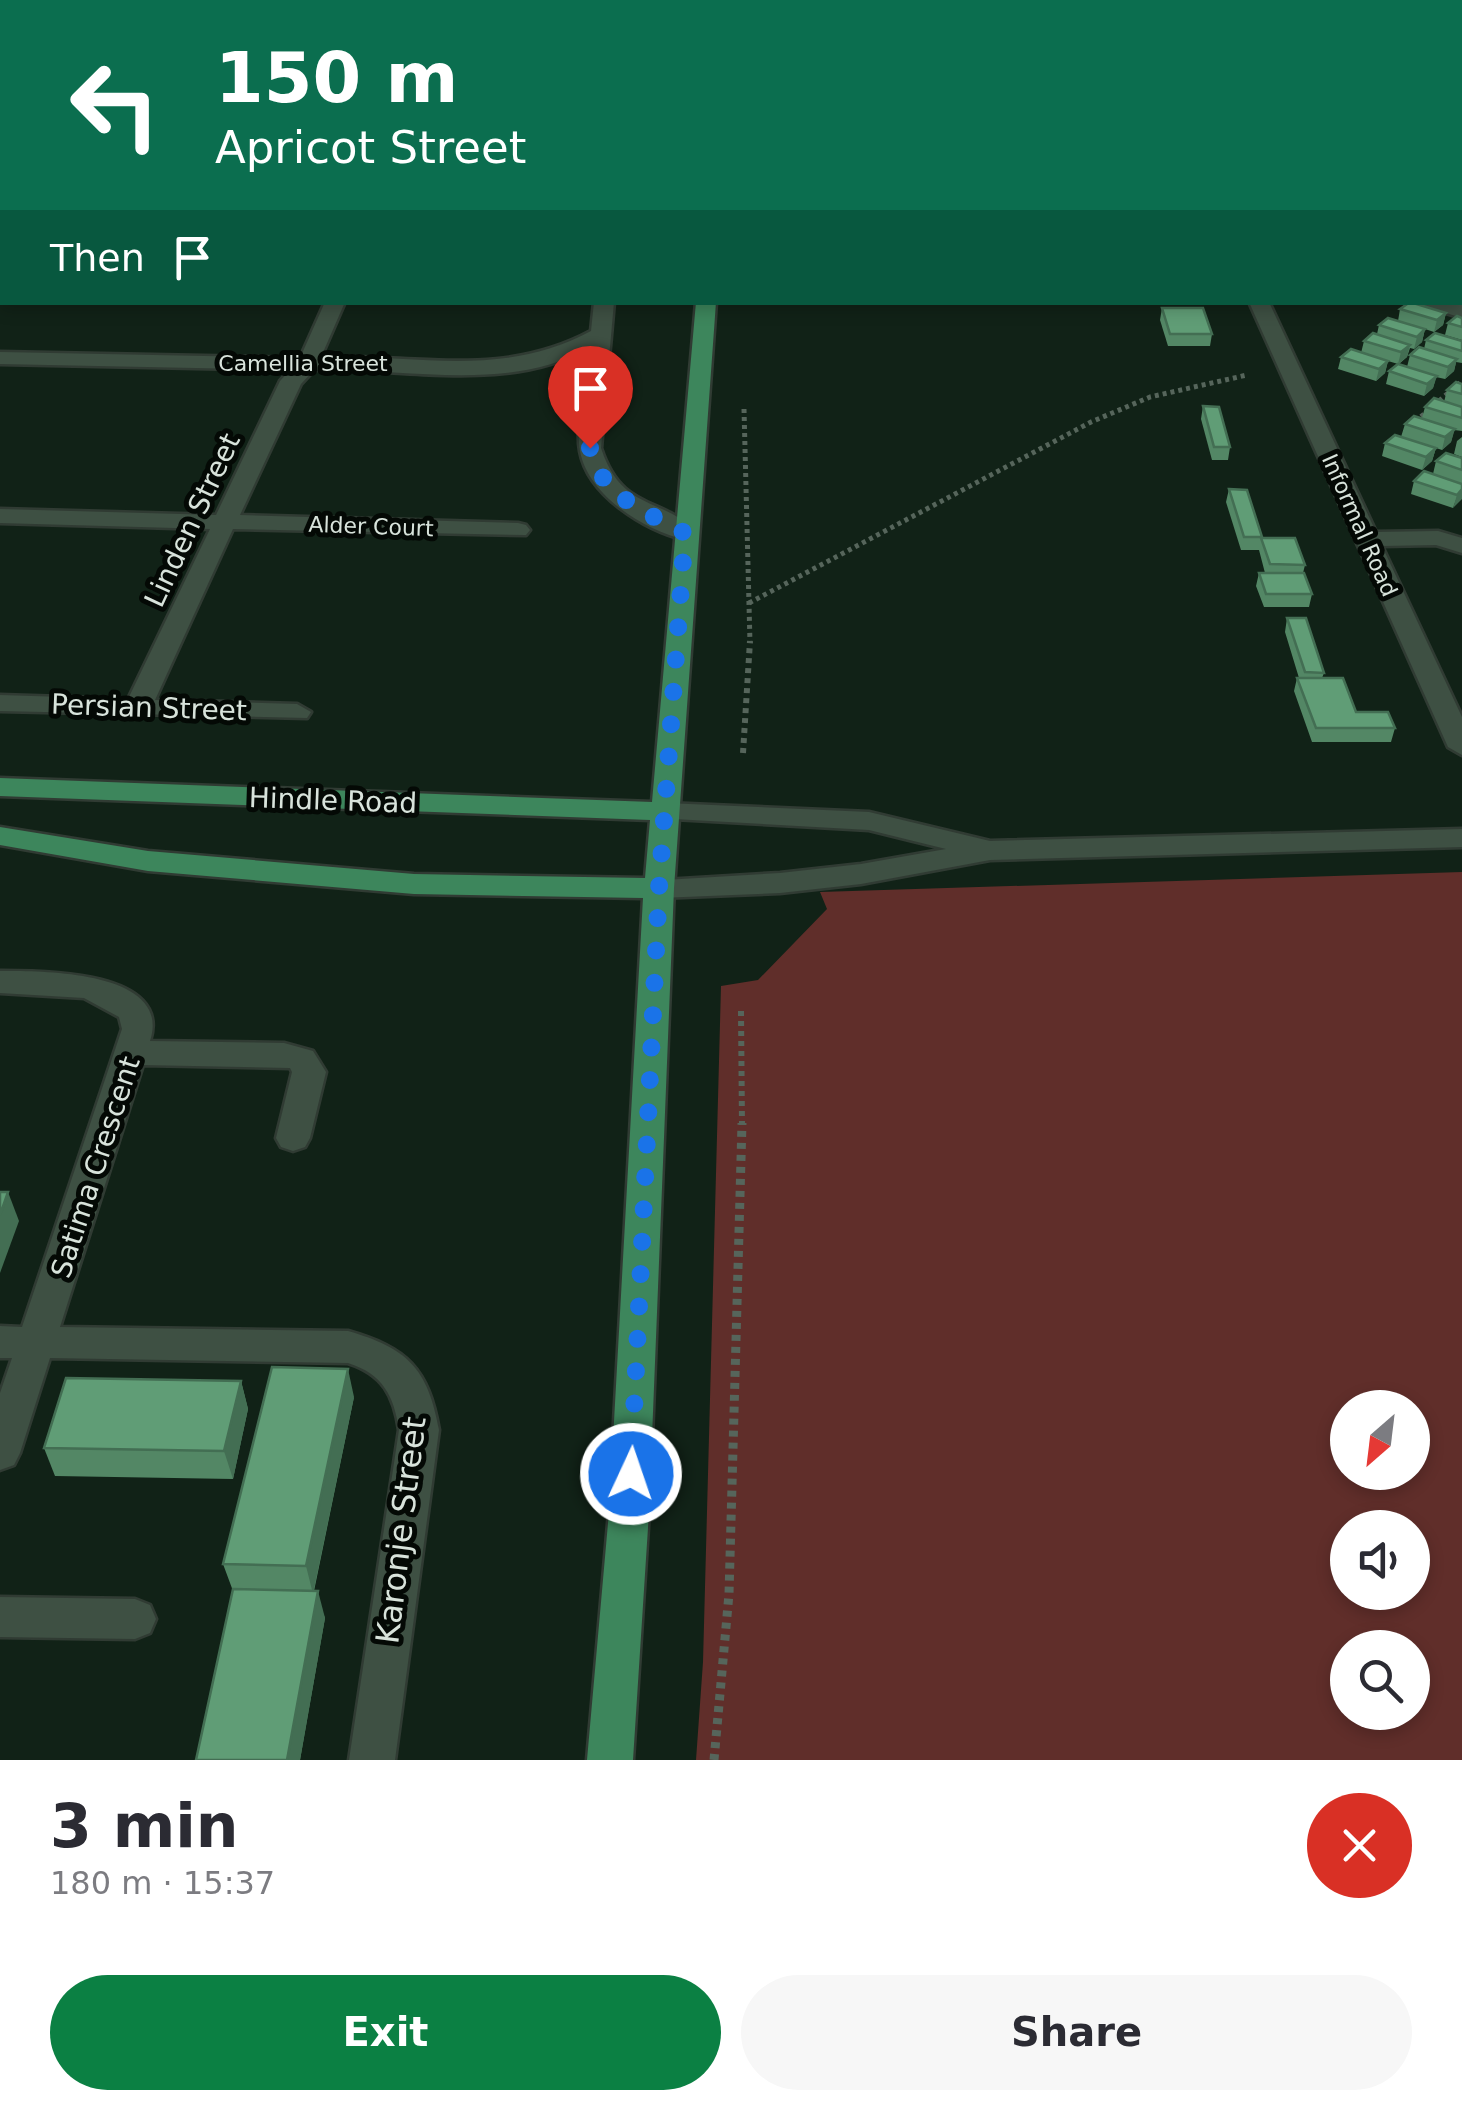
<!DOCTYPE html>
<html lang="en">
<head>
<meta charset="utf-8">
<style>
  :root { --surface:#fff; --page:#f7f7f7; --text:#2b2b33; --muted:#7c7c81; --accent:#0b8043 }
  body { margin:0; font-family:"DejaVu Sans",sans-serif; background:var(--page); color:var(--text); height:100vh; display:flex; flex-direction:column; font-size:38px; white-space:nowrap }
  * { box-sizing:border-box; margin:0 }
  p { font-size:32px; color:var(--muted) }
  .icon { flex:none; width:55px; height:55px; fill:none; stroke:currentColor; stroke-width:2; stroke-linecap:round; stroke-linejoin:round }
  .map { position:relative; height:1760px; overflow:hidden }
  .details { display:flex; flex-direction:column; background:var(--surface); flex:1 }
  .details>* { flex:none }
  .hud { position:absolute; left:0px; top:0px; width:1462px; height:305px; box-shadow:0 5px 15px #0003; background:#0b6e4f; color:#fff; overflow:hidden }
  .needle { width:65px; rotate:208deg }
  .tools { position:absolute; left:1330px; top:1390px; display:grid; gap:20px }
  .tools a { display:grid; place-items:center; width:100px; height:100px; border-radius:50%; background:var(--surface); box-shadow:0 5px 15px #0003; font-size:50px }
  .pin { position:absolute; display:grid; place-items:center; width:85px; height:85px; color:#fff; margin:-102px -42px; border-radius:50% 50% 50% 0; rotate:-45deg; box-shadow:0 0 10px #0007 }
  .pin .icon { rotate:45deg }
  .me { position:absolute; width:110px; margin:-55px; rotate:3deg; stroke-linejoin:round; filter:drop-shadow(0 0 8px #0008) }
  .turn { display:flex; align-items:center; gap:35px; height:210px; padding:0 50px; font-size:45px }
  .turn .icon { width:130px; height:130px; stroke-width:2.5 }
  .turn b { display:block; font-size:70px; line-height:85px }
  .then { display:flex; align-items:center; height:95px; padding:0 50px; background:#0003; gap:20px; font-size:38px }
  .round { display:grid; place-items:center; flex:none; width:105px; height:105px; border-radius:52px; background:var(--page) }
  .headline { display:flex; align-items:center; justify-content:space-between; height:170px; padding:0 50px }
  h1 { font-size:60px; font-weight:600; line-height:75px }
  .primary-button { display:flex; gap:20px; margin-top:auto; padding:20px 50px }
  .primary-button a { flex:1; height:115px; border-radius:60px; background:var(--accent); color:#fff; font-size:40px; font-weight:600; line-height:115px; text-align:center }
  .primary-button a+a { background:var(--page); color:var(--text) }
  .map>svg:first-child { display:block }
  .green { fill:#602e2a; fill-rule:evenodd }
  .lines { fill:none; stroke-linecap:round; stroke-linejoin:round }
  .minor-casing { stroke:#303b33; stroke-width:5 }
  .major-casing { stroke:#303b33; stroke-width:5 }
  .path-far3 { stroke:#56655b; stroke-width:4; stroke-dasharray:2.5 2.5; stroke-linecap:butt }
  .path-far2 { stroke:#56655b; stroke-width:5; stroke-dasharray:4 4; stroke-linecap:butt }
  .path-far1 { stroke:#56655b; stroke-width:6; stroke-dasharray:5 5; stroke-linecap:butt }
  .path { stroke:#56655b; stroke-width:9; stroke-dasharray:6 6; stroke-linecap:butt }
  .minor { fill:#3e5043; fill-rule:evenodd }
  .major { fill:#3d865c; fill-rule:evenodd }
  .wall { fill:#538765 }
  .shaded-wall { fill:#436e53 }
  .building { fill:#609d76; stroke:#436e53; stroke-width:2.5 }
  .route { stroke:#1a73e8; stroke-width:18; stroke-dasharray:0 32.4 }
  .labels { text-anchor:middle; stroke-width:10; stroke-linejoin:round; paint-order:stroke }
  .far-street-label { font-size:22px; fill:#d8e3db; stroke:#040905 }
  .street-label { font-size:28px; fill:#d8e3db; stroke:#040905 }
  .near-street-label { font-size:32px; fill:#d8e3db; stroke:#040905 }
</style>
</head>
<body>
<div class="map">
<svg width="1462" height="1760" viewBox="0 0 1462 1760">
  <rect width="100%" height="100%" fill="#112217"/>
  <!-- green -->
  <path class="green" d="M 1462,872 L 1462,1760 L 696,1760 L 703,1662 L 721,986 L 758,980 L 827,909 L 820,892 ZM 1348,1408 L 1412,1408 L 1412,1472 L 1348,1472 ZM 1348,1528 L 1412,1528 L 1412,1592 L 1348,1592 ZM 1348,1648 L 1412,1648 L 1412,1712 L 1348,1712 Z"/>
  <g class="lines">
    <!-- minor casing -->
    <g class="minor-casing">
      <g id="minor">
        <path d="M 672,0 L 691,0 L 692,2 L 673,2 Z"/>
        <path d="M 1462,209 L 1462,221 L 1460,222 L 1460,210 Z"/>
        <path d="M 325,302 L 345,302 L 321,357 C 417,354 502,379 591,331 L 594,302 L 614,302 L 601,448 C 622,513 664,496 697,533 L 685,540 C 645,530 588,496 580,451 C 575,424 586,377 589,348 C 506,394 403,367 314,370 L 301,384 L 240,515 L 518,523 L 526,525 L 530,530 L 526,535 L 233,529 L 155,700 L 297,704 L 311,712 L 307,718 L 0,711 L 0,695 L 128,699 L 210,529 L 0,523 L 0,509 L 216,515 L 280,381 L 290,370 L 0,364 L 0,352 L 300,358 Z"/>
        <path d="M 1249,302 L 1269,302 L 1376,532 L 1438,531 L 1462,538 L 1462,553 L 1436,545 L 1382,546 L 1462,717 L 1462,755 L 1448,747 Z"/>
        <path d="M 1421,302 L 1462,305 L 1462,318 L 1424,306 Z"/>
        <path d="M 666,803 L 869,812 L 990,841 L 1462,829 L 1462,847 L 990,860 L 861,884 L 780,893 L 659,898 L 648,895 L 644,888 L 648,881 L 780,873 L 861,864 L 946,849 L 869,830 L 656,818 L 652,812 L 656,806 Z"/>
        <path d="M 0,971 C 41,971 173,970 150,1041 L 284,1043 L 313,1051 L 326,1072 L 310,1138 L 305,1147 L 293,1151 L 281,1147 L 276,1138 L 292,1072 L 290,1068 L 143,1065 L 60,1327 L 348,1331 C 407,1348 428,1368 439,1430 L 395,1760 L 349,1760 L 399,1430 C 394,1396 383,1374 348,1363 L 50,1358 L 20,1453 L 14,1465 L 0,1470 L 0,1393 L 12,1358 L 0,1358 L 0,1326 L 22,1327 L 122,1029 L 119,1017 L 84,998 L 0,993 Z"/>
        <path d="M 0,1597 L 135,1599 L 150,1605 L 156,1619 L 150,1633 L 135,1639 L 0,1637 Z"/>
      </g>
    </g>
    <!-- major casing -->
    <g class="major-casing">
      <path id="major" d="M 696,302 L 716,302 L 674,888 L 649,1512 L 633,1760 L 587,1760 L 609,1512 L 643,898 L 414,894 L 148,871 L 0,845 L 0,827 L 148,851 L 414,874 L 645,878 L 650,820 L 0,796 L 0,778 L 652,802 Z"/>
    </g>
    <!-- path-far3 -->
    <path class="path-far3" d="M 1424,2 L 1428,0"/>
    <!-- path-far2 -->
    <g class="path-far2">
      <path d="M 744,409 L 750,643"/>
      <path d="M 1415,422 L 1462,381"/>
      <path d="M 749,603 L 1091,422 L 1150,397 L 1247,375"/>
    </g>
    <!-- path-far1 -->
    <g class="path-far1">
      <path d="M 743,753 L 750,641"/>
      <path d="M 741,1011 L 742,1125"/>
    </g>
    <!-- path -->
    <path class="path" d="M 714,1760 L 729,1594 L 742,1123"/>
    <!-- minor -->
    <use href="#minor" class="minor"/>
    <!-- major -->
    <use href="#major" class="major"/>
  </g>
  <!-- wall -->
  <g class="wall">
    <path d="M 1282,0 L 1314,0 L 1313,2 L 1293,2 Z"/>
    <path d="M 1460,73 L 1462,73 L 1462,105 L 1460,104 Z"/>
    <path d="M 1460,150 L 1462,151 L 1462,185 L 1460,185 Z"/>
    <path d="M 1162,308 L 1212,334 L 1210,346 L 1168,346 L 1160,320 Z"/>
    <path d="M 1400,309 L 1446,313 L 1443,325 L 1434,332 L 1425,329 L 1422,342 L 1414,349 L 1410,348 L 1407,357 L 1399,364 L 1407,367 L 1410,355 L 1424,349 L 1426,340 L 1462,341 L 1462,363 L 1456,362 L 1454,371 L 1445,379 L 1436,377 L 1433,388 L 1424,396 L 1386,384 L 1389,371 L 1398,364 L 1388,361 L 1385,373 L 1376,381 L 1338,369 L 1341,357 L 1361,353 L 1364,341 L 1377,334 L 1379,325 L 1398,321 Z"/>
    <path d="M 1462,318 L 1462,340 L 1445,335 L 1448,323 Z"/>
    <path d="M 1462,384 L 1462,431 L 1454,430 L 1451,442 L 1442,450 L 1436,448 L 1432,461 L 1422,470 L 1382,456 L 1385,443 L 1401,437 L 1405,424 L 1422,418 L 1425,407 L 1444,402 L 1447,390 Z"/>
    <path d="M 1203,406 L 1230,447 L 1228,460 L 1212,460 L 1201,419 Z"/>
    <path d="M 1462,437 L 1462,457 L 1454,454 L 1457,441 Z"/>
    <path d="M 1462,458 L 1462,484 L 1433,474 L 1436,461 Z"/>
    <path d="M 1414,481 L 1462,484 L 1453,508 L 1411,494 Z"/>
    <path d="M 1229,489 L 1262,537 L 1305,565 L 1303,573 L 1312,594 L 1309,607 L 1264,607 L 1256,586 L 1259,573 L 1265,573 L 1259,550 L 1241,550 L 1226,502 Z"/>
    <path d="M 1287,618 L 1324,673 L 1322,678 L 1356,712 L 1395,728 L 1391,742 L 1312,742 L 1294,691 L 1297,678 L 1299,678 L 1285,632 Z"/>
    <path d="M 241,1381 L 248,1409 L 233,1479 L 55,1476 L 44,1448 Z"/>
    <path d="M 354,1397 L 314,1591 L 325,1618 L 300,1760 L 196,1760 L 233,1591 L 223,1564 Z"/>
  </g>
  <!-- shaded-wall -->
  <g class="shaded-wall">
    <path d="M 1446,313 L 1443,325 L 1434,332 L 1437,320 Z"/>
    <path d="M 1425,329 L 1422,342 L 1414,349 L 1417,337 Z"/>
    <path d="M 1410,345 L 1407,357 L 1398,364 L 1401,352 Z"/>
    <path d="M 1457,359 L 1454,371 L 1445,379 L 1448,367 Z"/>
    <path d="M 1388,361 L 1385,373 L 1376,381 L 1379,369 Z"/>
    <path d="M 1437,376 L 1433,388 L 1424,396 L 1427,384 Z"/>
    <path d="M 1455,429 L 1451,442 L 1442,450 L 1445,437 Z"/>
    <path d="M 1436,448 L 1432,461 L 1422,470 L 1426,457 Z"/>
    <path d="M 1462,489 L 1462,499 L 1453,508 L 1457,495 Z"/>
    <path d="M 8,1192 L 19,1221 L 0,1273 L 0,1215 Z"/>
    <path d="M 348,1369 L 354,1397 L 313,1594 L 306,1566 Z"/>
    <path d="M 241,1381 L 248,1409 L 233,1479 L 224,1451 Z"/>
    <path d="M 318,1591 L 325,1618 L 300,1760 L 287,1760 Z"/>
  </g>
  <!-- building -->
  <g class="building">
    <path d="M 181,0 L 218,1 L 217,2 L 179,2 Z"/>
    <path d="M 1327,0 L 1351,0 L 1356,1 L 1339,2 Z"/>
    <path d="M 1410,302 L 1446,313 L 1437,320 L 1400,309 Z"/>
    <path d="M 1162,308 L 1203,308 L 1212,334 L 1170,334 Z"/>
    <path d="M 1457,316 L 1462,318 L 1462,327 L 1448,323 Z"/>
    <path d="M 1388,318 L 1425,329 L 1417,337 L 1379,325 Z"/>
    <path d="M 1373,333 L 1410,345 L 1401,352 L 1364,341 Z"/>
    <path d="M 1435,333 L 1462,341 L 1462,351 L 1426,340 Z"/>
    <path d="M 1419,347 L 1457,359 L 1448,367 L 1410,355 Z"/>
    <path d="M 1351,349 L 1388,361 L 1379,369 L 1341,357 Z"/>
    <path d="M 1398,364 L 1437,376 L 1427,384 L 1389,371 Z"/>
    <path d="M 1456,382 L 1462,384 L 1462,394 L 1447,390 Z"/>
    <path d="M 1434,398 L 1462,407 L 1462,418 L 1425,407 Z"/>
    <path d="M 1203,406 L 1219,407 L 1230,447 L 1214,447 Z"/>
    <path d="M 1414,416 L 1455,429 L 1445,437 L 1405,424 Z"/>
    <path d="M 1395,435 L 1436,448 L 1426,457 L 1385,443 Z"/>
    <path d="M 1446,453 L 1462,458 L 1462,470 L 1436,461 Z"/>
    <path d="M 1424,471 L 1462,484 L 1462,489 L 1457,495 L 1414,481 Z"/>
    <path d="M 1229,489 L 1247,490 L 1262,537 L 1244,537 Z"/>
    <path d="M 1261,538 L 1295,538 L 1305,565 L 1270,564 Z"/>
    <path d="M 1259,573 L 1304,573 L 1312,594 L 1266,594 Z"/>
    <path d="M 1287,618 L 1306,618 L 1324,673 L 1305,672 Z"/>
    <path d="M 1297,678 L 1343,678 L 1356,712 L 1388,712 L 1395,728 L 1316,728 Z"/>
    <path d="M 0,1192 L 8,1192 L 0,1215 Z"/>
    <path d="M 272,1367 L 348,1369 L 306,1566 L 223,1564 Z"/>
    <path d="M 66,1378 L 241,1381 L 224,1451 L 44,1448 Z"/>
    <path d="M 233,1589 L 318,1591 L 287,1760 L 196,1760 Z"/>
  </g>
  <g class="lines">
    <!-- route -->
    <path class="route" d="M 590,448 C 601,496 644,511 685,533 L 659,888 L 631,1474"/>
  </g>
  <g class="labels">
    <!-- far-street labels -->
    <g class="far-street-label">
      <text x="303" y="371">Camellia Street</text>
      <text transform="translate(1360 525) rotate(66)" y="8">Informal Road</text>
      <text transform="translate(371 526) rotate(2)" y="8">Alder Court</text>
    </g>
    <!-- street labels -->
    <g class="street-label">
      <text transform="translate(192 520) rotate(-65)" y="10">Linden Street</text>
      <text transform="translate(149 707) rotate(2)" y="10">Persian Street</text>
      <text transform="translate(333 800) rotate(2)" y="10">Hindle Road</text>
      <text transform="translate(95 1167) rotate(-72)" y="10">Satima Crescent</text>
    </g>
    <!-- near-street labels -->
    <g class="near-street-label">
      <text transform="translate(401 1530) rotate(-83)" y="11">Karonje Street</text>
    </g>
  </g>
</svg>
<div class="tools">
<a><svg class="needle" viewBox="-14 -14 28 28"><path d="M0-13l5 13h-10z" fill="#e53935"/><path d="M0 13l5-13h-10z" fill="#7c7c81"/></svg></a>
<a><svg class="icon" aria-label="sound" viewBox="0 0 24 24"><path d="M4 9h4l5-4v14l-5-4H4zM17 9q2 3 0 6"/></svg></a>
<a><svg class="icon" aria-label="search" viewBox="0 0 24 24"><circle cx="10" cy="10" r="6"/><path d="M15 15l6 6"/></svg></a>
</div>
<div class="pin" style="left:590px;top:448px;background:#d93025"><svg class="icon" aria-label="arrive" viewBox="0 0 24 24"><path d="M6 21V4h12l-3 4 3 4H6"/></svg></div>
<svg class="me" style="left:631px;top:1474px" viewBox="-20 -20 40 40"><circle r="17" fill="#1a73e8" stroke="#fff" stroke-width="3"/><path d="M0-11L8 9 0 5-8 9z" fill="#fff"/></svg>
<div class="hud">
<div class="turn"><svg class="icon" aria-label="left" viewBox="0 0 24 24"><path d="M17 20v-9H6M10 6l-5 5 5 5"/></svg><div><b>150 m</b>Apricot Street</div></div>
<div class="then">Then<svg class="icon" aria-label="arrive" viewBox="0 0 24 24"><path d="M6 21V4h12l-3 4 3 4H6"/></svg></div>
</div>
</div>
<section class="details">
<div class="headline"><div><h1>3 min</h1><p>180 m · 15:37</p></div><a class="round" style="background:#d93025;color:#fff"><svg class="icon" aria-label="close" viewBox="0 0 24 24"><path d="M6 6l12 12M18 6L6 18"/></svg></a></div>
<div class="primary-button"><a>Exit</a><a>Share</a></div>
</section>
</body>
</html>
